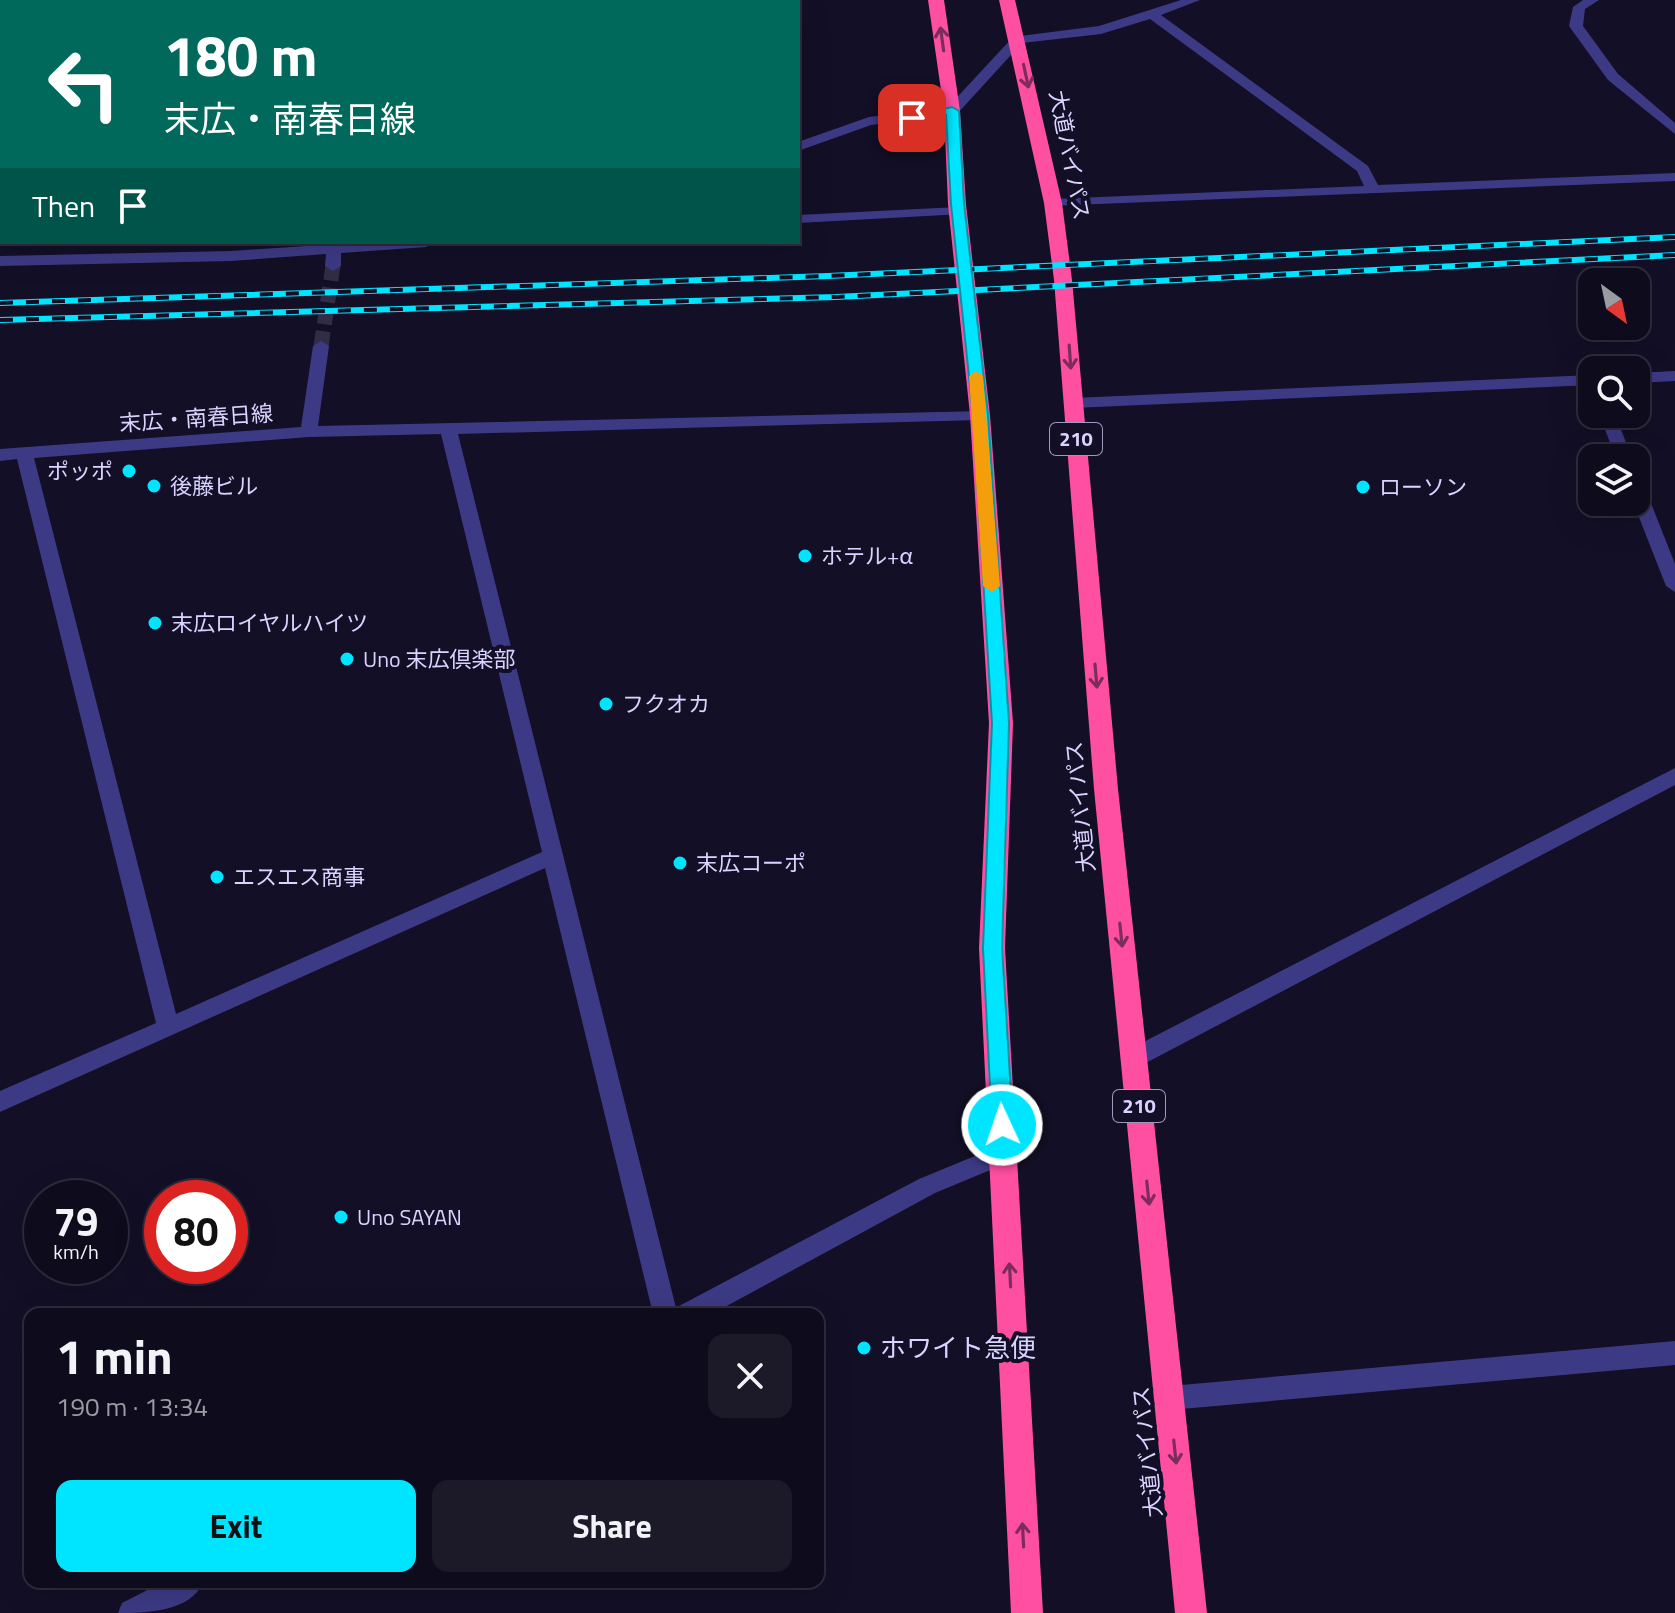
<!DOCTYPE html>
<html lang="en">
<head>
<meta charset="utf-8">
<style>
  :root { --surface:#0e0b1c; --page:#1c1929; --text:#f1f3f6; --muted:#9b9ba3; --line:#2e2b3b; --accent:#00e5ff }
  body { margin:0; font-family:"Titillium Web","Noto Sans JP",sans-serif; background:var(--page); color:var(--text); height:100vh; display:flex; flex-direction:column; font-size:30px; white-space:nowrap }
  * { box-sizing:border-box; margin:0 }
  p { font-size:26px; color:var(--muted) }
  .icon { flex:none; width:44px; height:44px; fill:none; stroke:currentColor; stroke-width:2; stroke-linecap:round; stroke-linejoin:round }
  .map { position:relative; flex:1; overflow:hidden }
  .drawer { position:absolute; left:24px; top:1308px; width:800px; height:280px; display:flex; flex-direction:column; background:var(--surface); border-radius:16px; box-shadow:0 8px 32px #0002,0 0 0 2px var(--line) }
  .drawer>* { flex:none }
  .banner { position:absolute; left:0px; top:0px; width:800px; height:244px; box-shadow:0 8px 32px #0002,0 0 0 2px var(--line); background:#00695c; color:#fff; overflow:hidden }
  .needle { width:52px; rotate:147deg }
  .tools { position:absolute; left:1578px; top:268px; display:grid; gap:16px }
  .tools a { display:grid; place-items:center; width:72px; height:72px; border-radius:16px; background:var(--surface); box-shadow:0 8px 32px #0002,0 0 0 2px var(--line); font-size:40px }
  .speed { position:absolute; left:24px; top:1180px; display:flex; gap:16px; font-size:40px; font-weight:700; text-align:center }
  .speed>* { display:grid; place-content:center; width:104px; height:104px; border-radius:50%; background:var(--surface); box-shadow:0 8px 32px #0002,0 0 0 2px var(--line); line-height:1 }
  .speed small { font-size:20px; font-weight:400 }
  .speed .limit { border:12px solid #d22; background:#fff; color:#111 }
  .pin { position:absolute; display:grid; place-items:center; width:68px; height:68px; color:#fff; margin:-34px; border-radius:16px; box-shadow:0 4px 12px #0006 }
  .me { position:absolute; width:88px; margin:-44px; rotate:357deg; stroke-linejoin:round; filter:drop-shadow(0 0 6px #0008) }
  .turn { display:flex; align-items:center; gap:28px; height:168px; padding:0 32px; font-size:36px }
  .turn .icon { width:104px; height:104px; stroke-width:2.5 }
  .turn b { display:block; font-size:56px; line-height:68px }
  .then { display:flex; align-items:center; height:76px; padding:0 32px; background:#0003; gap:16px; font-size:30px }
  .round { display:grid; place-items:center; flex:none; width:84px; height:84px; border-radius:16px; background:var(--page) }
  .summary { display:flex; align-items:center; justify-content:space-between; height:136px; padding:0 32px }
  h1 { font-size:48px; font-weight:700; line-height:60px }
  .button { display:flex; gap:16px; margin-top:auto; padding:16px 32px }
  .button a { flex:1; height:92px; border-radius:16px; background:var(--accent); color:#111; font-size:32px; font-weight:700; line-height:92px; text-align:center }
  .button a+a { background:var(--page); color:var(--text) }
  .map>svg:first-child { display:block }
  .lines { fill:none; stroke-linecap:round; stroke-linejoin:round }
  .minor-tunnel { stroke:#312d47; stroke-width:15; stroke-dasharray:15 7; stroke-linecap:butt }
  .minor { fill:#3d3a85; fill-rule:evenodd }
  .highway { fill:#ff4fa3; fill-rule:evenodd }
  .rail-casing { stroke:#00e5ff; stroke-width:6 }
  .rail { stroke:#130f26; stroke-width:4; stroke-dasharray:13; stroke-linecap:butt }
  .oneway { stroke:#7d2c5e }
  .route { fill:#00e5ff; stroke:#0095a6; stroke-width:2 }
  .slow { fill:#f59e0b }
  .poi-dot { fill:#00e5ff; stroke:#130f26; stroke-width:3 }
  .labels { text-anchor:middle; stroke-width:8; stroke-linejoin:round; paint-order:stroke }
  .shield { fill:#130f26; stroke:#9e99be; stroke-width:2 }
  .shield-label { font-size:20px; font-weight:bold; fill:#d9d4ff }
  .street-label { font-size:22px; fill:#d9d4ff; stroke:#130f26 }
  .poi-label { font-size:22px; fill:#d9d4ff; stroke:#130f26; text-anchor:start }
  .near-poi-label { font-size:26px; fill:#d9d4ff; stroke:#130f26; text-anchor:start }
</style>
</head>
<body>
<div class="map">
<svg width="1675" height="1613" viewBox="0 0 1675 1613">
  <rect width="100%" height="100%" fill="#130f26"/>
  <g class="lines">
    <!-- minor-tunnel -->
    <path class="minor-tunnel" d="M 321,346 L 333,266"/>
    <!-- minor -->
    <g class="minor">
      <path d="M 1181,0 L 1200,0 L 1161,15 L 1368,166 L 1378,185 L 1675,173 L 1675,181 L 1048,206 L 1046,203 L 1053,199 L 1364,186 L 1357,171 L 1150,19 L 1101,34 L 1022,43 L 957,114 L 871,125 L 798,151 L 798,142 L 869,117 L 948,107 L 1013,37 L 1099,26 Z"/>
      <path d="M 1583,0 L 1599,0 L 1585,9 L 1583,26 L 1618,74 L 1675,123 L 1675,134 L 1608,80 L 1569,26 L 1573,7 Z"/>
      <path d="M 958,207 L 963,208 L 963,214 L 798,223 L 798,215 Z"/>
      <path d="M 367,242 L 434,242 L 426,247 L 341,253 L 341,266 L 333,271 L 325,266 L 326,254 L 231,261 L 0,266 L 0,256 L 231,251 Z"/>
      <path d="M 321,341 L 329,346 L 318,426 L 986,411 L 988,415 L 986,419 L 980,420 L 458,434 L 677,1312 L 679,1306 L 919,1179 L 1004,1144 L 1012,1147 L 1016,1154 L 1012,1161 L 935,1193 L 712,1314 L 653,1314 L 545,868 L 0,1112 L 0,1091 L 156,1023 L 17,459 L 0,461 L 0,449 L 301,427 L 313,346 ZM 441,434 L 542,852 L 176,1014 L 34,458 L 309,437 Z"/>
      <path d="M 1675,371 L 1675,381 L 1636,383 L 1636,373 Z"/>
      <path d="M 1592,375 L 1592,385 L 1073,408 L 1065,403 L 1073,398 Z"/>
      <path d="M 1599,414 L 1615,414 L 1632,458 L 1616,458 Z"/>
      <path d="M 1636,482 L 1645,488 L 1675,564 L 1675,592 L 1666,586 L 1633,502 L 1636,502 Z"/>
      <path d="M 1675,768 L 1675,785 L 1142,1065 L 1134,1068 L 1126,1065 L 1123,1058 L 1126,1051 Z"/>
      <path d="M 1675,1341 L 1675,1365 L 1170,1410 L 1161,1407 L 1157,1398 L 1161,1389 L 1170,1386 Z"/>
      <path d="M 163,1582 L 203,1582 C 191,1612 146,1613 118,1613 L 122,1603 Z"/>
    </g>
    <!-- highway -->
    <g class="highway">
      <path d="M 928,0 L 944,0 L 960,111 L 966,204 L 990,415 L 1013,723 L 1005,948 L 1043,1613 L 1011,1613 L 979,948 L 989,723 L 970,415 L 948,204 L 944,111 Z"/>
      <path d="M 999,0 L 1015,0 L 1062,203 L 1072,280 L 1118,789 L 1207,1613 L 1175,1613 L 1094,789 L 1054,280 L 1044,203 Z"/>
    </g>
    <!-- rail casing -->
    <g class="rail-casing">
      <g id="rail">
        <path d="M 0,303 L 828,276 L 1675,237"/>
        <path d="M 0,320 L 836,297 L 1675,255"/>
      </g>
    </g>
    <!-- rail -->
    <use href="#rail" class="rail"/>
  </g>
  <!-- one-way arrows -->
  <defs><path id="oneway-shaft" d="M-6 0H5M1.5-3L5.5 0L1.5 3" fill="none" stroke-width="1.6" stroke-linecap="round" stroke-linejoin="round" transform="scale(2)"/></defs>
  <g class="oneway">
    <use href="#oneway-shaft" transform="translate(942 39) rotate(-98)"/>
    <use href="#oneway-shaft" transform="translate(1026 76) rotate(78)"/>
    <use href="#oneway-shaft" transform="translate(1070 357) rotate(86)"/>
    <use href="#oneway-shaft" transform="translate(1096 676) rotate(85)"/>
    <use href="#oneway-shaft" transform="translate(1121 935) rotate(84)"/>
    <use href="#oneway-shaft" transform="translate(1148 1193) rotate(84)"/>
    <use href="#oneway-shaft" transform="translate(1010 1275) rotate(-93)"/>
    <use href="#oneway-shaft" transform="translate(1175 1452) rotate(84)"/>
    <use href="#oneway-shaft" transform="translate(1023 1535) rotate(-93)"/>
  </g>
  <!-- route -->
  <path class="route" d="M 952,107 L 959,111 L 964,204 L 988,415 L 1009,723 L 1002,948 L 1013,1125 L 1010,1131 L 1002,1134 L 995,1131 L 992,1125 L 983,948 L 992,723 L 973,415 L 951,204 L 946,115 L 912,121 L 906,118 Z"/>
  <!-- slow -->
  <path class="slow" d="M 976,371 L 983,376 L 1000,586 L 992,592 L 983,586 L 969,376 Z"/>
  <!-- markers -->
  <g class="poi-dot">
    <circle cx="129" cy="471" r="8"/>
    <circle cx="154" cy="486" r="8"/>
    <circle cx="1363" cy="487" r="8"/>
    <circle cx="805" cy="556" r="8"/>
    <circle cx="155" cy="623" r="8"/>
    <circle cx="347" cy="659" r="8"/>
    <circle cx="606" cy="704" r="8"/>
    <circle cx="680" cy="863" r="8"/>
    <circle cx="217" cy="877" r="8"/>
    <circle cx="341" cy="1217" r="8"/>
    <circle cx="864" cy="1348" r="8"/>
  </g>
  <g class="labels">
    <!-- shield labels -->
    <g class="shield">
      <rect x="1050" y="423" width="52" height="32" rx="6"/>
      <rect x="1113" y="1090" width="52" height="32" rx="6"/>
    </g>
    <g class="shield-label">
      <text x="1076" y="446">210</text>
      <text x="1139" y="1113">210</text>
    </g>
    <!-- street labels -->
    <g class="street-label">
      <text transform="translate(1070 155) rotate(79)" y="8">大道バイパス</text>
      <text transform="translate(196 418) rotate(-4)" y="8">末広・南春日線</text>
      <text transform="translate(1080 807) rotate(-96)" y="8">大道バイパス</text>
      <text transform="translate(1147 1452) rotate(-96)" y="8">大道バイパス</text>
    </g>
    <!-- poi labels -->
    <g class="poi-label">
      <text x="113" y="479" text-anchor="end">ポッポ</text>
      <text x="170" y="494">後藤ビル</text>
      <text x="1379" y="495">ローソン</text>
      <text x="821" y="564">ホテル+α</text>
      <text x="171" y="631">末広ロイヤルハイツ</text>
      <text x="363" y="667">Uno 末広倶楽部</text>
      <text x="622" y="712">フクオカ</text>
      <text x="696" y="871">末広コーポ</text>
      <text x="233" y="885">エスエス商事</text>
      <text x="357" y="1225">Uno SAYAN</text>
    </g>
    <!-- near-poi labels -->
    <g class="near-poi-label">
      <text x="880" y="1357">ホワイト急便</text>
    </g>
  </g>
</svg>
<div class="tools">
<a><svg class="needle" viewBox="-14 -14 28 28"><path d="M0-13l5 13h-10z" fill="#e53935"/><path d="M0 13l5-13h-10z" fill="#9b9ba3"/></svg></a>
<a><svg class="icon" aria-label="search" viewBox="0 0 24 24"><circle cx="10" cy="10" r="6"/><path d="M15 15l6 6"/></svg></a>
<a><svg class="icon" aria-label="layers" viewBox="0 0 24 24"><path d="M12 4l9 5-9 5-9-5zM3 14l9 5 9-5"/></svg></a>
</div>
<div class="speed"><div>79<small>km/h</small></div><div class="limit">80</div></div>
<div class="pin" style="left:912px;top:118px;background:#d93025"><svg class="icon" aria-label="arrive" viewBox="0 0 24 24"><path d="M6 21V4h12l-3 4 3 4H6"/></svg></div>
<svg class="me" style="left:1002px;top:1125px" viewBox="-20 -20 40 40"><circle r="17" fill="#00e5ff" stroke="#fff" stroke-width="3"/><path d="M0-11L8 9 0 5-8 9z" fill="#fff"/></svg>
<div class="banner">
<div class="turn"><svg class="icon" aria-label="left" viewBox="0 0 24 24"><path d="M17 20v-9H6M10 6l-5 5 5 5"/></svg><div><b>180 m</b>末広・南春日線</div></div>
<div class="then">Then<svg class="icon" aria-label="arrive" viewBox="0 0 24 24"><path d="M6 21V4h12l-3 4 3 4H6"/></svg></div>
</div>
<section class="drawer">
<div class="summary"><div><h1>1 min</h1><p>190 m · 13:34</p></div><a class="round"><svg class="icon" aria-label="close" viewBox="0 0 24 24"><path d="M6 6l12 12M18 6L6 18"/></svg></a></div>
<div class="button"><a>Exit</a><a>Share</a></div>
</section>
</div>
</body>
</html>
